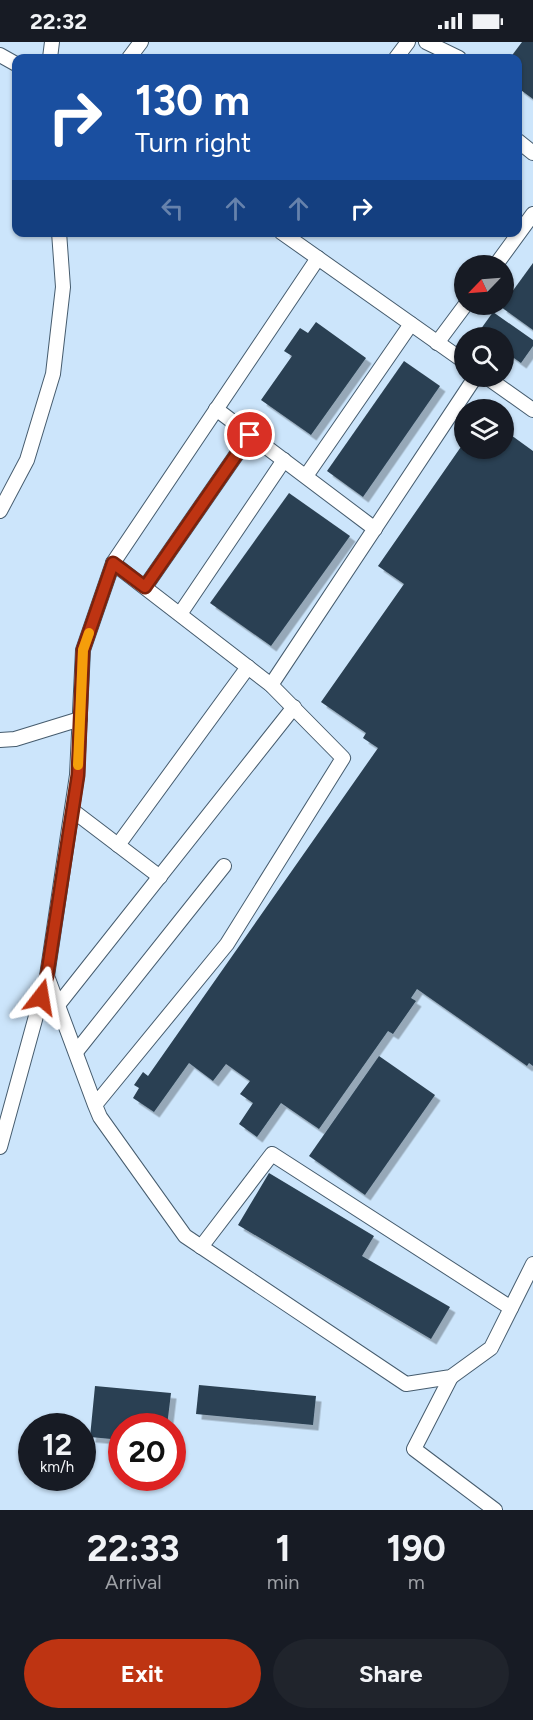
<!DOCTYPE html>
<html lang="en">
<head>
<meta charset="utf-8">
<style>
  :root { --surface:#171b24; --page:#20242c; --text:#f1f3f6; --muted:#9ea1a6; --accent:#be3412 }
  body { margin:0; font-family:Figtree,sans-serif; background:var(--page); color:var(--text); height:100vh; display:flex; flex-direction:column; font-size:22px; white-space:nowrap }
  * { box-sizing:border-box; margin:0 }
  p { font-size:20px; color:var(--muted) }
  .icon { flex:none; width:33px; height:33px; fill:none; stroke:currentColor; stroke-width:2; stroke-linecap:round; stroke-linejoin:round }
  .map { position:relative; height:1468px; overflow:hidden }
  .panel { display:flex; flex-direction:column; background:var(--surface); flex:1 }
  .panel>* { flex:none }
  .guide { position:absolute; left:12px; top:12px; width:510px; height:183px; border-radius:12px; box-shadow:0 2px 4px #0004; background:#1a4fa0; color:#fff; overflow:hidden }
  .needle { width:39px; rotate:245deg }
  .buttons { position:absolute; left:454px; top:213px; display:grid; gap:12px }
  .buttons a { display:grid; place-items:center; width:60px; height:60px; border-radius:50%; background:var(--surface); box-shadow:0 2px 4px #0004; font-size:30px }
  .speed { position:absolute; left:18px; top:1371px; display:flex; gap:12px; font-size:30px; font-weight:700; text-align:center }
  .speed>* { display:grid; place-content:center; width:78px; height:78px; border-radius:50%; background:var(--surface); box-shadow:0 2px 4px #0004; line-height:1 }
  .speed small { font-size:15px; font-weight:400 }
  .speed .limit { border:9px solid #d22; background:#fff; color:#111 }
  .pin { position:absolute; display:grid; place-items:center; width:51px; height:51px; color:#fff; margin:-26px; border:3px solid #fff; border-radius:50%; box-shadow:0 2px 6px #0007 }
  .me { position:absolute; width:66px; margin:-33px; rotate:14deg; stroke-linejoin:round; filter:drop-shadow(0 0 4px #0008) }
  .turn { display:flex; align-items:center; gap:21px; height:126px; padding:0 24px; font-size:27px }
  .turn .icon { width:78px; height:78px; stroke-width:2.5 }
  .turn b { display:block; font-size:42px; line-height:51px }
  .lanes { display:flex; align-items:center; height:57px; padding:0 24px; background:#0003; justify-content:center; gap:30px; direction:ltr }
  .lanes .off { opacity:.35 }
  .eta { display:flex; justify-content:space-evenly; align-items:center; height:102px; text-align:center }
  .eta b { font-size:36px; font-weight:700; line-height:42px }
  .action { display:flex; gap:12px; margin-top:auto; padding:12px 24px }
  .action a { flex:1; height:69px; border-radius:36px; background:var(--accent); color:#fff; font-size:24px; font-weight:700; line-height:69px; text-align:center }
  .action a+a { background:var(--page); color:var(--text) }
  .status { display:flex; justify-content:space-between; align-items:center; height:42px; padding:0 30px; background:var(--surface); direction:ltr }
  .status svg { height:16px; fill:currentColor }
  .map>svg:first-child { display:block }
  .building { fill:#2c4152; filter:url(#shadow) }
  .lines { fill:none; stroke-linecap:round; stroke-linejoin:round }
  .service-casing { stroke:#465c6e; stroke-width:16 }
  .service { stroke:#fff; stroke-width:14 }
  .route-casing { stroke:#7c220c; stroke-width:15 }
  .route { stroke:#be3412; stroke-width:10 }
  .slow { stroke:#f59e0b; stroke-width:10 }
</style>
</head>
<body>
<div class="status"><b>22:32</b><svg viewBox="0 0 49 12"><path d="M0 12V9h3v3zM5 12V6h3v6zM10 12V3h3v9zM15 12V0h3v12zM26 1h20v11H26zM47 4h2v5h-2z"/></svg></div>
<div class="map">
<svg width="533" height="1468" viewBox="0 0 533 1468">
  <defs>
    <filter id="shadow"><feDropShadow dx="5.5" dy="5.5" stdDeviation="0" flood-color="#0004"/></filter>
  </defs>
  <rect width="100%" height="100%" fill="#cce5fb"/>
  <!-- building -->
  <g class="building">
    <path d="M 522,0 L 533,0 L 533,57 L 518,46 L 518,16 L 510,16 Z"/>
    <path d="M 533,221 L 533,288 L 501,265 Z"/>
    <path d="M 493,270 L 533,298 L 533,304 L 521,321 L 504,309 L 504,296 L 485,296 L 478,291 Z"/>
    <path d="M 316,280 L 366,316 L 311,393 L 261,358 L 292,314 L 284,309 L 300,286 L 308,291 Z"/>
    <path d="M 404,319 L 440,344 L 363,455 L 327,429 Z"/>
    <path d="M 504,388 L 533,409 L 533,1024 L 529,1021 L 527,1024 L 417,947 L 411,956 L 416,959 L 393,992 L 388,989 L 319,1087 L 281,1061 L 257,1095 L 239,1082 L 253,1061 L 240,1052 L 250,1039 L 226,1022 L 213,1039 L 189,1021 L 154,1070 L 133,1056 L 139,1046 L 134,1043 L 143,1030 L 148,1034 L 378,706 L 363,696 L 366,691 L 321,660 L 404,542 L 378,524 L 465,399 L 465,406 L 504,406 Z"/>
    <path d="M 289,451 L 350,494 L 271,604 L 210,561 Z"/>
    <path d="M 379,1014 L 435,1053 L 365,1153 L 309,1114 Z"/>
    <path d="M 269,1131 L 374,1194 L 362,1214 L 450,1265 L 431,1297 L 238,1183 Z"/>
    <path d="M 199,1343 L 316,1354 L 313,1383 L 196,1372 Z"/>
    <path d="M 95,1344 L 171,1351 L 167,1384 L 122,1384 L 122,1398 L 90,1395 Z"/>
  </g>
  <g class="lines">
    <!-- service casing -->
    <g class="service-casing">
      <g id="service">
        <path d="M 426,0 L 459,16"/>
        <path d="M 0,13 L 16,22"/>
        <path d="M 50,16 L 52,0"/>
        <path d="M 129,16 L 141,0"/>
        <path d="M 396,16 L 408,0"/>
        <path d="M 518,99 L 533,111"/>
        <path d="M 281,190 L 465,320"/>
        <path d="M 495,224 L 533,172"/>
        <path d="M 437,301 L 466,262"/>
        <path d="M 485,334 L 533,368"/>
        <path d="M 216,367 L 375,487"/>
        <path d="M 306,434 L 411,282"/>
        <path d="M 0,469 L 27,418 L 53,332 L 63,245 L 59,190"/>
        <path d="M 113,521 L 318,216"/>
        <path d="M 145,545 L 250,393"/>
        <path d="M 180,572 L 284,418"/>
        <path d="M 271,643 L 476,334"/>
        <path d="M 0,698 L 15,697 L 80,677"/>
        <path d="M 72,768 L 160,835"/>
        <path d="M 118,803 L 248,625"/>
        <path d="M 58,963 L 294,665"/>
        <path d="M 76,1010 L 224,824"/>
        <path d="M 95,1063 L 227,902 L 343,716 L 271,643 L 113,521 L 83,608 L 77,733 L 47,934 L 95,1063 L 100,1075 L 185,1194 L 406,1342 L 451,1335 L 491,1306 L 533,1222"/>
        <path d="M 0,1105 L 47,934"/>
        <path d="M 201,1205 L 272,1112 L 511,1266"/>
        <path d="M 451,1335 L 414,1407 L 495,1468"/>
      </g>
    </g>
    <!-- service -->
    <use href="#service" class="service"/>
  </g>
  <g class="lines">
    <!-- route casing -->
    <g class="route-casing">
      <path id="route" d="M 41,955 L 47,934 L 78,733 L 83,608 L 113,521 L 145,545 L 250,393"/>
    </g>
    <!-- route -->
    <use href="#route" class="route"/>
    <!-- slow -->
    <path class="slow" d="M 78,723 L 83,608 L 89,591"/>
  </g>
</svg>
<div class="buttons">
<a><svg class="needle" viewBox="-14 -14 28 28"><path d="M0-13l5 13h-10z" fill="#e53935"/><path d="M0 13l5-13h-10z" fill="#9ea1a6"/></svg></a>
<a><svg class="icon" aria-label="search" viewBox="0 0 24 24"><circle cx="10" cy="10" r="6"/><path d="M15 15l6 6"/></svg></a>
<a><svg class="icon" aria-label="layers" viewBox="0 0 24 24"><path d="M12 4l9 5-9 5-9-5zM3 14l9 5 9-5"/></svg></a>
</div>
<div class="speed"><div>12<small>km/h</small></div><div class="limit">20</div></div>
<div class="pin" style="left:250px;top:393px;background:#d93025"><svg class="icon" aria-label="arrive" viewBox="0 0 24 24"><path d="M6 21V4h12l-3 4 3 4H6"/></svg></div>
<svg class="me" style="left:41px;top:955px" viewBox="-20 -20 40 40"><path d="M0-17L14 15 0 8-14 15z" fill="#be3412" stroke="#fff" stroke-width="4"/></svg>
<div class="guide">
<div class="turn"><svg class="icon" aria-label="right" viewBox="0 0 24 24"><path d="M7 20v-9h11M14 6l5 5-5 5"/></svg><div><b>130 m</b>Turn right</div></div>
<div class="lanes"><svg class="icon off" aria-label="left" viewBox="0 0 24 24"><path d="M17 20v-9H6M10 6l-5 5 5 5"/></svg><svg class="icon off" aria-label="ahead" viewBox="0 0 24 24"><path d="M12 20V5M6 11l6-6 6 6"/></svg><svg class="icon off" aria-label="ahead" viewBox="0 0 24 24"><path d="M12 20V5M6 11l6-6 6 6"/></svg><svg class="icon" aria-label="right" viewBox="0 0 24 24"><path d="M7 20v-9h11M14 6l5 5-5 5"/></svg></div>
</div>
</div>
<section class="panel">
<div class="eta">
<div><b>22:33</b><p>Arrival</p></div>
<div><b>1</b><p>min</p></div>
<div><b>190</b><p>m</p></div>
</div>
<div class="action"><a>Exit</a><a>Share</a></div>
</section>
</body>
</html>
